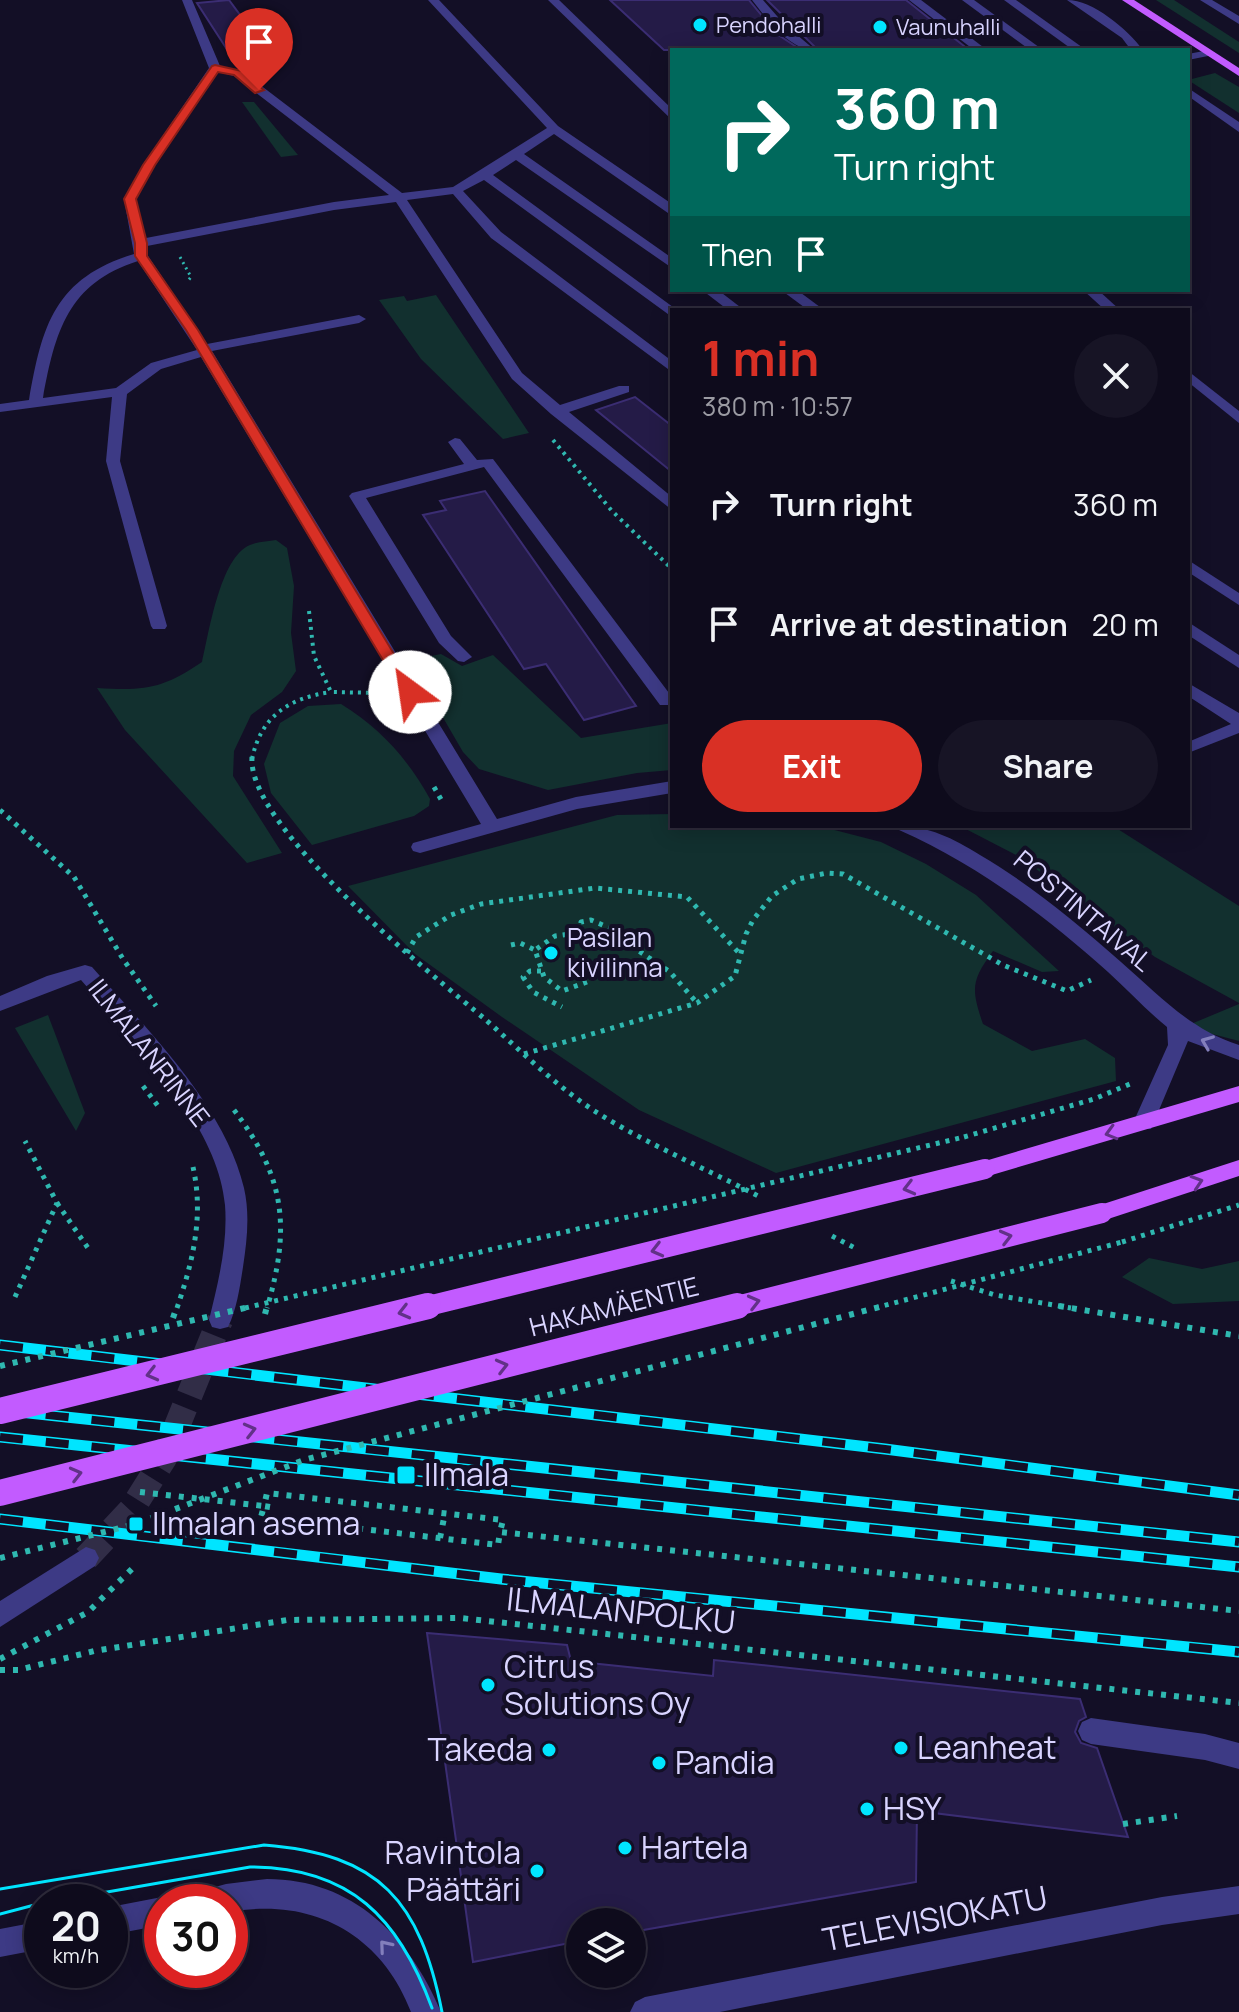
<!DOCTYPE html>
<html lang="en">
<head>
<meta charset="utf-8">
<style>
  :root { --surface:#0e0b1c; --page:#171425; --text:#f1f3f6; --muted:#9b9ba3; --line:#2e2b3b; --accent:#d93025 }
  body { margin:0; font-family:Manrope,sans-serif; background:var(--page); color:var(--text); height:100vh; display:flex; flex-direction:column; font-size:30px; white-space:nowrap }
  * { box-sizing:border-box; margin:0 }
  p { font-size:26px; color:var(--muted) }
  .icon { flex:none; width:44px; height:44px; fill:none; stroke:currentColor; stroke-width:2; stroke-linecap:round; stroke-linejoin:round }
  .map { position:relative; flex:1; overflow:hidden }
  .sheet { position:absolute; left:670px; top:308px; width:520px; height:520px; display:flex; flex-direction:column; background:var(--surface); border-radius:0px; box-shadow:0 4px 20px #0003,0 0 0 2px var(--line) }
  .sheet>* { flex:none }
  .guide { position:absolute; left:670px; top:48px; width:520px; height:244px; border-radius:0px; box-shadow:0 4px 20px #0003,0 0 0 2px var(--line); background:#00695c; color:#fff; overflow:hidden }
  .controls { position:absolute; left:566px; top:1908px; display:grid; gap:16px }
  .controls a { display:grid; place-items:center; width:80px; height:80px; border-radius:50%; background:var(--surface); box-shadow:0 4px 20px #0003,0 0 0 2px var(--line); font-size:40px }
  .speed { position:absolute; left:24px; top:1884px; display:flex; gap:16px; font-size:40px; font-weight:700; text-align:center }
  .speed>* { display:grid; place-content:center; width:104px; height:104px; border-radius:50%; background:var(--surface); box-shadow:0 4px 20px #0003,0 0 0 2px var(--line); line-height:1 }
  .speed small { font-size:20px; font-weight:400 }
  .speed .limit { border:12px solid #d22; background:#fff; color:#111 }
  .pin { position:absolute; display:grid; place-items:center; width:68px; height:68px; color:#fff; margin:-82px -34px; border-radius:50% 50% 50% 0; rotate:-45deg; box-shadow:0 0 8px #0007 }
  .pin .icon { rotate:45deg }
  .me { position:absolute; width:88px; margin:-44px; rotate:329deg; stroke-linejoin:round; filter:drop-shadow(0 0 6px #0008) }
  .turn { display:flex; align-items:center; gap:28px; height:168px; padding:0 32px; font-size:36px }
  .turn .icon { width:104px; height:104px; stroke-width:2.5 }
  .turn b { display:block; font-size:56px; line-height:68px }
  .then { display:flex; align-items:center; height:76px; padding:0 32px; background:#0003; gap:16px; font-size:30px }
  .round { display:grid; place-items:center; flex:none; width:84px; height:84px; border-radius:42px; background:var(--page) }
  .head { display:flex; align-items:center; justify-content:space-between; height:136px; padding:0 32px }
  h1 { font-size:48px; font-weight:700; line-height:60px; color:var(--accent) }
  .button { display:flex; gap:16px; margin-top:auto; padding:16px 32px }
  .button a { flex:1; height:92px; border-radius:48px; background:var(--accent); color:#fff; font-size:32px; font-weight:700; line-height:92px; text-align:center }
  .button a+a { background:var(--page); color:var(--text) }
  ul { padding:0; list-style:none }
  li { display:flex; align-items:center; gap:24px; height:120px; padding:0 32px }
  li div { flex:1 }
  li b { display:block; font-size:30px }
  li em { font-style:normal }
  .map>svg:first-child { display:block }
  .green { fill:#12302f }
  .building { fill:#241b47; stroke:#3b2d73; stroke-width:2 }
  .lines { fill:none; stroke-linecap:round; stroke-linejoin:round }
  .minor-tunnel { stroke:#312d47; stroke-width:26; stroke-dasharray:26 13; stroke-linecap:butt }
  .path-far3 { stroke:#2fb8b0; stroke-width:3; stroke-dasharray:2 4; stroke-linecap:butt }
  .path-far2 { stroke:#2fb8b0; stroke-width:4; stroke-dasharray:3 5; stroke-linecap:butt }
  .path-far1 { stroke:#2fb8b0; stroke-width:5; stroke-dasharray:4 6; stroke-linecap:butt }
  .path { stroke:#2fb8b0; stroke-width:6; stroke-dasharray:5 8; stroke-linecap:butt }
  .minor { fill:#3d3a85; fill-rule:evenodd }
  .major { fill:#c25bff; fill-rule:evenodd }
  .tram { stroke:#00e5ff; stroke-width:3 }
  .rail-casing { stroke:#00e5ff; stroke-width:11 }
  .rail { stroke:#130f26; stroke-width:8; stroke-dasharray:23; stroke-linecap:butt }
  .path-bridge-far1 { stroke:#2fb8b0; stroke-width:5; stroke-dasharray:4 6; stroke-linecap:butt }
  .path-bridge { stroke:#2fb8b0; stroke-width:6; stroke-dasharray:5 8; stroke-linecap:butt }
  .major-bridge-far1 { stroke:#c25bff; stroke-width:20 }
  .major-bridge { stroke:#c25bff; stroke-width:26 }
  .oneway { stroke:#837fbc }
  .oneway2 { stroke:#623188 }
  .route { fill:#d93025; stroke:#8d1f18; stroke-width:2 }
  .poi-dot { fill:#00e5ff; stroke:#130f26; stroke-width:3 }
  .labels { text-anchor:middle; stroke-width:8; stroke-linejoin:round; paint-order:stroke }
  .far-poi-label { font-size:22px; fill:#d9d4ff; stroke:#130f26; text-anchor:start }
  .street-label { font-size:26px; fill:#d9d4ff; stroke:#130f26 }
  .poi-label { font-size:26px; fill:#d9d4ff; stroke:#130f26; text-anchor:start }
  .near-poi-label { font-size:32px; fill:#d9d4ff; stroke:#130f26; text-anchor:start }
  .near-street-label { font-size:32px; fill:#d9d4ff; stroke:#130f26 }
</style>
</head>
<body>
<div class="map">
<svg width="1239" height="2012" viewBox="0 0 1239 2012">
  <rect width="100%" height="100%" fill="#130f26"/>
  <!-- green -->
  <g class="green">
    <path d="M 1156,0 L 1174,0 L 1239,42 L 1239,53 Z"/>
    <path d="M 1215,73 L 1239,87 L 1239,113 L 1188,80 Z"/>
    <path d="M 242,102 L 254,102 L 298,155 L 281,157 Z"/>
    <path d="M 436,295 L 529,433 L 503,439 L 421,359 L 379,300 L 404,296 L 407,301 Z"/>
    <path d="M 276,540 L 287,548 L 294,586 L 291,633 L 296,671 L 282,692 L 251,715 L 234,751 L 233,776 L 282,853 L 247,863 L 125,730 L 97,688 C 145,691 162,689 202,662 C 209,633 220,557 250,545 C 257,542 268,541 276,540 Z"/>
    <path d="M 441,654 L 462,666 L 493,655 L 581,738 L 672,723 L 672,770 L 637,773 L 548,790 L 479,769 L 463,752 L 420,678 L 416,659 Z"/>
    <path d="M 341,704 C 381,729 407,758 430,799 L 429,806 L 414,816 L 312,845 L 271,793 L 264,764 L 280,723 L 308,706 Z"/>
    <path d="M 672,814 L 672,826 L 819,826 L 881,842 L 926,864 L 976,895 L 1059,971 L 1042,972 L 993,951 C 971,981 971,989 983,1024 L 1032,1051 L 1085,1039 L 1115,1058 L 1116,1081 L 776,1173 L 639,1110 L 502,1017 L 415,954 L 348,886 L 617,815 Z"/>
    <path d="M 960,826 L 1113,826 L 1239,906 L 1239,1003 L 1155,957 L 1020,857 Z"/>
    <path d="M 1239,1004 L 1239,1041 L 1197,1030 L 1191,1024 Z"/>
    <path d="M 48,1015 L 85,1113 L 76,1131 L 15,1028 Z"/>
    <path d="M 1149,1258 L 1202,1269 L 1239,1261 L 1239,1301 L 1173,1304 L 1122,1277 Z"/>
  </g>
  <!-- building -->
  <g class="building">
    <path d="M 229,0 L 263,46 L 228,51 L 197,3 Z"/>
    <path d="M 610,0 L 749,0 L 777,34 L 801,50 L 664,50 Z"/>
    <path d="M 767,0 L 906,0 L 969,50 L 818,50 Z"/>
    <path d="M 635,397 L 672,426 L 672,472 L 596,410 Z"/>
    <path d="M 485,491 L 620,683 L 636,706 L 584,720 L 546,664 L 524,669 L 423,515 L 446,510 L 440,501 Z"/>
    <path d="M 427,1633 L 567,1645 L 571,1661 L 713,1676 L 714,1660 L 1080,1699 L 1086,1717 L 1079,1721 L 1075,1732 L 1081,1743 L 1097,1748 L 1128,1837 L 917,1811 L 916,1882 L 632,1932 L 632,1922 L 580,1922 L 580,1941 L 473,1962 Z"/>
  </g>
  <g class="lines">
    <!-- minor-tunnel -->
    <path class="minor-tunnel" d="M 86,1558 L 132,1509 L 164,1458 L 220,1320"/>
    <!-- path-far3 -->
    <path class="path-far3" d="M 180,257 L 191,277 L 187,282"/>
    <!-- path-far2 -->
    <g class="path-far2">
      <path d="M 553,440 L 612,511 L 672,569"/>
      <path d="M 309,611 L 314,656 L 331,692 L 381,693"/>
      <path d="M 252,759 C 261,716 289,698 331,692"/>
    </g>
    <!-- path-far1 -->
    <g class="path-far1">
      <path d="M 252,757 C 247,828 433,975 486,1020 C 521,1051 554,1084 593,1110 C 646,1144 705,1168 760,1197"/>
      <path d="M 434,787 L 442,801"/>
      <path d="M 0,810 L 74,877 L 123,959 L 156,1006"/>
      <path d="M 579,933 L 581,922 L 591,920 L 612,929"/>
      <path d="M 511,945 L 520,943 L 535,950"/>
      <path d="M 407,953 L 416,937 L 451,915 L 481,904 L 595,888 L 687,897 L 740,954"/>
      <path d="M 541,971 L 530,971 L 523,977 L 533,992 L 562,1007"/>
      <path d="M 587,982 L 562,991 L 544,977 L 535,950 L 555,936 L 579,933 L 633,947 L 670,972 L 697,1003"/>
      <path d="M 524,1054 L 697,1003 L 735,976 L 746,934 L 753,920 L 772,896 L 798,879 L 827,873 L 843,874 L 1003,965 L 1067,991 L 1091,980"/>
      <path d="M 143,1086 L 161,1110"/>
      <path d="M 234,1110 C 285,1177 291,1227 267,1308"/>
      <path d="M 964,1137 L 1094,1099 L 1130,1084"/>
      <path d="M 57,1203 L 90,1251"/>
      <path d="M 832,1236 L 855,1248"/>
      <path d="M 1122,1242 L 1239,1205"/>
      <path d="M 951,1281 L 995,1295 L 1071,1308"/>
      <path d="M 15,1297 L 57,1203 L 25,1141"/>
      <path d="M 177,1308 C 193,1261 204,1216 193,1167"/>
    </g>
    <!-- path -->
    <g class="path">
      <path d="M 1059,1306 L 1239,1336"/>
      <path d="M 265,1314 L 267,1306"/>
      <path d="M 173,1318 L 177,1306"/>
      <path d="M 140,1492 L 264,1506 L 261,1517 L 498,1545 L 500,1532 L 1239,1611"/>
      <path d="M 270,1507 L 264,1506 L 267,1493 L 503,1520 L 500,1532"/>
      <path d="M 440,1538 L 445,1513"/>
      <path d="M 0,1659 L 88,1612 L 137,1564"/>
      <path d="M 0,1670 L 18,1670 L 94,1651 L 287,1620 L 460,1618 L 1239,1703"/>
      <path d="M 1123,1824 L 1177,1816"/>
    </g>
    <!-- minor -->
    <g class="minor">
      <path d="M 182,0 L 192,0 L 220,66 L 242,71 L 402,193 L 453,187 L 547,128 L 428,0 L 439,0 L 558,126 L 672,204 L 672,214 L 668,213 L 554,134 L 524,154 L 672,258 L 672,268 L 516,160 L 493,175 L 677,310 L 672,310 L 672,317 L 484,180 L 463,191 L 501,232 L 672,361 L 672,372 L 491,238 L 453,194 L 407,200 L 522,373 L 560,405 L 619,386 L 629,386 L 629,392 L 569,412 L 672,497 L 672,510 L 551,414 L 512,379 L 396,202 L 334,210 L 147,246 L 148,256 L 207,344 L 359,315 L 366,319 L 359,323 L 212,351 L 497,819 L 576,797 L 672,781 L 672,793 L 577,809 L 420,853 L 413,851 L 411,847 L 413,843 L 481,824 L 201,357 L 161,369 L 127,394 L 120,461 L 167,626 L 165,629 L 153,629 L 151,626 L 106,461 L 112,397 L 0,412 L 0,404 L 29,400 C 42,325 55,278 134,254 L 124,199 L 143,165 L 209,68 ZM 218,72 L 234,76 L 389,195 L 334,202 L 146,238 L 136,199 L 155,165 ZM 138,261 L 197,350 L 151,363 L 116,388 L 43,398 C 55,332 68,283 138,261 Z"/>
      <path d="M 548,0 L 559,0 L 672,109 L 672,120 Z"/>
      <path d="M 752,0 L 763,0 L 784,24 L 815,50 C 789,50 767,19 752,0 Z"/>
      <path d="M 909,0 L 921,0 L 987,50 L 974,50 Z"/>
      <path d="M 962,0 L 974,0 L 1043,50 L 1030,50 Z"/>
      <path d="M 1004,0 L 1016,0 L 1086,50 L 1073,50 Z"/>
      <path d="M 1067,0 C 1093,0 1127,29 1143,50 L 1131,50 L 1122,38 Z"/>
      <path d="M 1200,0 L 1212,0 L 1239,16 L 1239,24 Z"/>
      <path d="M 1209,50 L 1215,53 L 1213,55 L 1188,60 L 1188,54 Z"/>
      <path d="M 1188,88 L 1239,122 L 1239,132 L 1188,96 Z"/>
      <path d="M 702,290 L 718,290 L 744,310 L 728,310 Z"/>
      <path d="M 781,290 L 797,290 L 824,310 L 808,310 Z"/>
      <path d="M 1083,290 L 1098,290 L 1120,310 L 1105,310 Z"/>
      <path d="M 1188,371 L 1239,411 L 1239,423 L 1188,382 Z"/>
      <path d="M 455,438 L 460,439 L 477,460 L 493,459 L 672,697 L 672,705 L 660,705 L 484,467 L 366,498 L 451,636 L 472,657 L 464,662 L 458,661 L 439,643 L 349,496 L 352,493 L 464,464 L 448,442 Z"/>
      <path d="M 1188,560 L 1239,593 L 1239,605 L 1188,572 Z"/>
      <path d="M 1188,622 L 1239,655 L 1239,668 L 1188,635 Z"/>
      <path d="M 1188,683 L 1239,713 L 1239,733 L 1188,753 L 1188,742 L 1231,724 L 1188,696 Z"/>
      <path d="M 896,826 C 930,826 952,838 980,855 C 1031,885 1077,923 1121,962 C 1159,995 1189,1029 1239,1045 L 1239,1060 L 1188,1041 L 1151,1129 L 1137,1129 L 1133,1123 L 1168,1045 L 1167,1027 C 1146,1010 1128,990 1108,972 C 1044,915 978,865 899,830 Z"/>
      <path d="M 85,965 L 92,967 C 146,1028 225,1106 244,1188 C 250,1214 247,1241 243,1267 C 240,1286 237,1309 228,1327 L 220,1329 L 212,1327 L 209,1320 C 218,1283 228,1244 225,1205 C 218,1123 132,1039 81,980 L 0,1011 L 0,996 L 47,976 Z"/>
      <path d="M 86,1547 L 95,1550 L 99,1558 L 95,1566 L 0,1627 L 0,1601 Z"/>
      <path d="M 1091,1718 L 1205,1734 L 1239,1743 L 1239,1769 L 1205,1760 L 1091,1744 L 1082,1740 L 1078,1731 L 1082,1722 Z"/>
      <path d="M 267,1879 C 353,1879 410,1937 441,2012 L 411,2012 C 381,1933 311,1897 230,1912 L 230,1902 L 193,1902 L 197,1892 L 226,1884 Z"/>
      <path d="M 1239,1886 L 1239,1914 L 1162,1925 L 720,2012 L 630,2012 L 635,2002 L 645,1997 L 1162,1897 Z"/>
      <path d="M 162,1897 L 172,1902 L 162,1902 L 162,1925 L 110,1935 L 110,1907 Z"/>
      <path d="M 42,1921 L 42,1949 L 0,1957 L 0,1929 Z"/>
    </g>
    <!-- major -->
    <g class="major">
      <path d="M 1122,0 L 1134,0 L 1239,68 L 1239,76 Z"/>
      <path d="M 1239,1086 L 1239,1102 L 985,1177 L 977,1175 L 974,1169 L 977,1163 L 985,1161 Z"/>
      <path d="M 1239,1160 L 1239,1176 L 1102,1221 L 1094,1219 L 1091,1213 L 1094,1207 Z"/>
    </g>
    <!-- tram -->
    <g class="tram">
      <path d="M 0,1889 L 264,1845 C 380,1854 420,1901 442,2012"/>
      <path d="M 50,1902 L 250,1867 C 350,1867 399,1918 432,2008"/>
      <path d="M 0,1914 L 42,1903"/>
    </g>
    <!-- rail casing -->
    <g class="rail-casing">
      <g id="rail">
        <path d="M 0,1345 L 885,1449 L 1239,1495"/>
        <path d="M 0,1410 L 1239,1542"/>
        <path d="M 0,1437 L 1239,1567"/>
        <path d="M 0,1519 L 501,1579 L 1239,1652"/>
      </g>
    </g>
    <!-- rail -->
    <use href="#rail" class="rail"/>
    <!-- path-bridge-far1 -->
    <g class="path-bridge-far1">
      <path d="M 245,1308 L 964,1137"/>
      <path d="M 875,1308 L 1122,1242"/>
    </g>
    <!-- path-bridge -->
    <g class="path-bridge">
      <path d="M 0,1366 L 253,1306"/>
      <path d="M 0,1558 L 136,1524 L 304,1460 L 883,1306"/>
    </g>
    <!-- major-bridge-far1 -->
    <g class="major-bridge-far1">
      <path d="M 420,1308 L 985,1169"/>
      <path d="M 729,1308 L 1102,1213"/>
    </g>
    <!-- major-bridge -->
    <g class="major-bridge">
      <path d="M 0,1411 L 428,1306"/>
      <path d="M 0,1493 L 737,1306"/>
    </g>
  </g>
  <!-- one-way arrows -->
  <defs><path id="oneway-chevron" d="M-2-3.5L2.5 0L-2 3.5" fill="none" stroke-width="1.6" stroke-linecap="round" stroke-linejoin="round" transform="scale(2)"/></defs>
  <g class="oneway">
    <use href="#oneway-chevron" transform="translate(1207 1042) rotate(-158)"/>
    <use href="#oneway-chevron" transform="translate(385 1946) rotate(-130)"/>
  </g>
  <g class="oneway2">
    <use href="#oneway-chevron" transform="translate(1111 1133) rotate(164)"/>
    <use href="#oneway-chevron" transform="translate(1197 1182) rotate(-18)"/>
    <use href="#oneway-chevron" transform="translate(909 1188) rotate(166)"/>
    <use href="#oneway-chevron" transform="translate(1006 1237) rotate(-14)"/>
    <use href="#oneway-chevron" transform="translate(657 1250) rotate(166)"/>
    <use href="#oneway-chevron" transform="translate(754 1302) rotate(-14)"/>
    <use href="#oneway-chevron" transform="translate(404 1312) rotate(166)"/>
    <use href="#oneway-chevron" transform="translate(502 1366) rotate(-14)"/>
    <use href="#oneway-chevron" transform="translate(152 1374) rotate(166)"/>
    <use href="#oneway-chevron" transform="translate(250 1430) rotate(-14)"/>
    <use href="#oneway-chevron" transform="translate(76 1474) rotate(-14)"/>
  </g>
  <!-- route -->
  <path class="route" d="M 215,65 L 242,71 L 264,90 L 255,93 L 234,75 L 218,72 L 155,165 L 136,199 L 147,243 L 147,256 L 198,330 L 417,692 L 415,696 L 410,697 L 402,692 L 186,330 L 135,256 L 135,243 L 124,199 L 143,165 L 212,66 Z"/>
  <!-- markers -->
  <g class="poi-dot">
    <circle cx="700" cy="25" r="8"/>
    <circle cx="880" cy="27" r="8"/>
    <circle cx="551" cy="953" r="8"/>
    <rect x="396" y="1465" width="20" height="20" rx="4"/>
    <rect x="128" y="1516" width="16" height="16" rx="4"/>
    <circle cx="488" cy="1685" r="8"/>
    <circle cx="901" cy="1748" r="8"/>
    <circle cx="549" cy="1750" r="8"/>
    <circle cx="659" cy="1763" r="8"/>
    <circle cx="867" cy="1809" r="8"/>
    <circle cx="625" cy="1848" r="8"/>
    <circle cx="537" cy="1871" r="8"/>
  </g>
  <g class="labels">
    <!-- far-poi labels -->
    <g class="far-poi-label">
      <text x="716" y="33">Pendohalli</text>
      <text x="896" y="35">Vaunuhalli</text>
    </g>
    <!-- street labels -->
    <g class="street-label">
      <text transform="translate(1083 911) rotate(40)" y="9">POSTINTAIVAL</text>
      <text transform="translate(149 1053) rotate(52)" y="9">ILMALANRINNE</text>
      <text transform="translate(614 1307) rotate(-14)" y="9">HAKAMÄENTIE</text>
    </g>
    <!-- poi labels -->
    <g class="poi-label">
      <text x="567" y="947">Pasilan<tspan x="567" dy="30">kivilinna</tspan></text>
    </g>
    <!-- near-poi labels -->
    <g class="near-poi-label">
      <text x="424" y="1486">Ilmala</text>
      <text x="152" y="1535">Ilmalan asema</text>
      <text x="504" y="1678">Citrus<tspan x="504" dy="37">Solutions Oy</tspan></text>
      <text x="917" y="1759">Leanheat</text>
      <text x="533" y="1761" text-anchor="end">Takeda</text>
      <text x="675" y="1774">Pandia</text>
      <text x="883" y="1820">HSY</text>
      <text x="641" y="1859">Hartela</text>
      <text x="521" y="1864" text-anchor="end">Ravintola<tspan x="521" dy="37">Päättäri</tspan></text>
    </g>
    <!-- near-street labels -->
    <g class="near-street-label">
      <text transform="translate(621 1611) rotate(6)" y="11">ILMALANPOLKU</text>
      <text transform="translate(935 1919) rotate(-11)" y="11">TELEVISIOKATU</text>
    </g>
  </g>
</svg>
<div class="controls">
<a><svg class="icon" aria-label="layers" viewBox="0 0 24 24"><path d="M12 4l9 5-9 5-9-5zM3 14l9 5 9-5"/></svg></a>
</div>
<div class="speed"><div>20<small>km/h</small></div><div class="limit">30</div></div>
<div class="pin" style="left:259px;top:90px;background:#d93025"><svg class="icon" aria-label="arrive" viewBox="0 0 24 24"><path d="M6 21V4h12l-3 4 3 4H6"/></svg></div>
<svg class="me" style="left:410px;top:692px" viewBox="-20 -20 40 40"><circle r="19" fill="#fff"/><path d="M0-13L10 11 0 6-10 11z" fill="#d93025"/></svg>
<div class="guide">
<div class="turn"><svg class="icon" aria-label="right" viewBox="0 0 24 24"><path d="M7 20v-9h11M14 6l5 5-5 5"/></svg><div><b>360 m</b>Turn right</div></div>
<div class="then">Then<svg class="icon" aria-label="arrive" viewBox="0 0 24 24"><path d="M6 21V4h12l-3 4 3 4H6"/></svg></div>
</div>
<section class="sheet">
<div class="head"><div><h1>1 min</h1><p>380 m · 10:57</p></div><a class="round"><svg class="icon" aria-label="close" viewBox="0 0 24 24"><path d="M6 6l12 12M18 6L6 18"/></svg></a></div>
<ul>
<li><svg class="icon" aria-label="right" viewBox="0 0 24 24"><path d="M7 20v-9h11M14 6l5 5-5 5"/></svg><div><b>Turn right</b></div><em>360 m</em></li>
<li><svg class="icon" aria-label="arrive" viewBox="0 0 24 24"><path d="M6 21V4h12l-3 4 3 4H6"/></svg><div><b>Arrive at destination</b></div><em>20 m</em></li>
</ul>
<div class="button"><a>Exit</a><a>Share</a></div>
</section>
</div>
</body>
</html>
